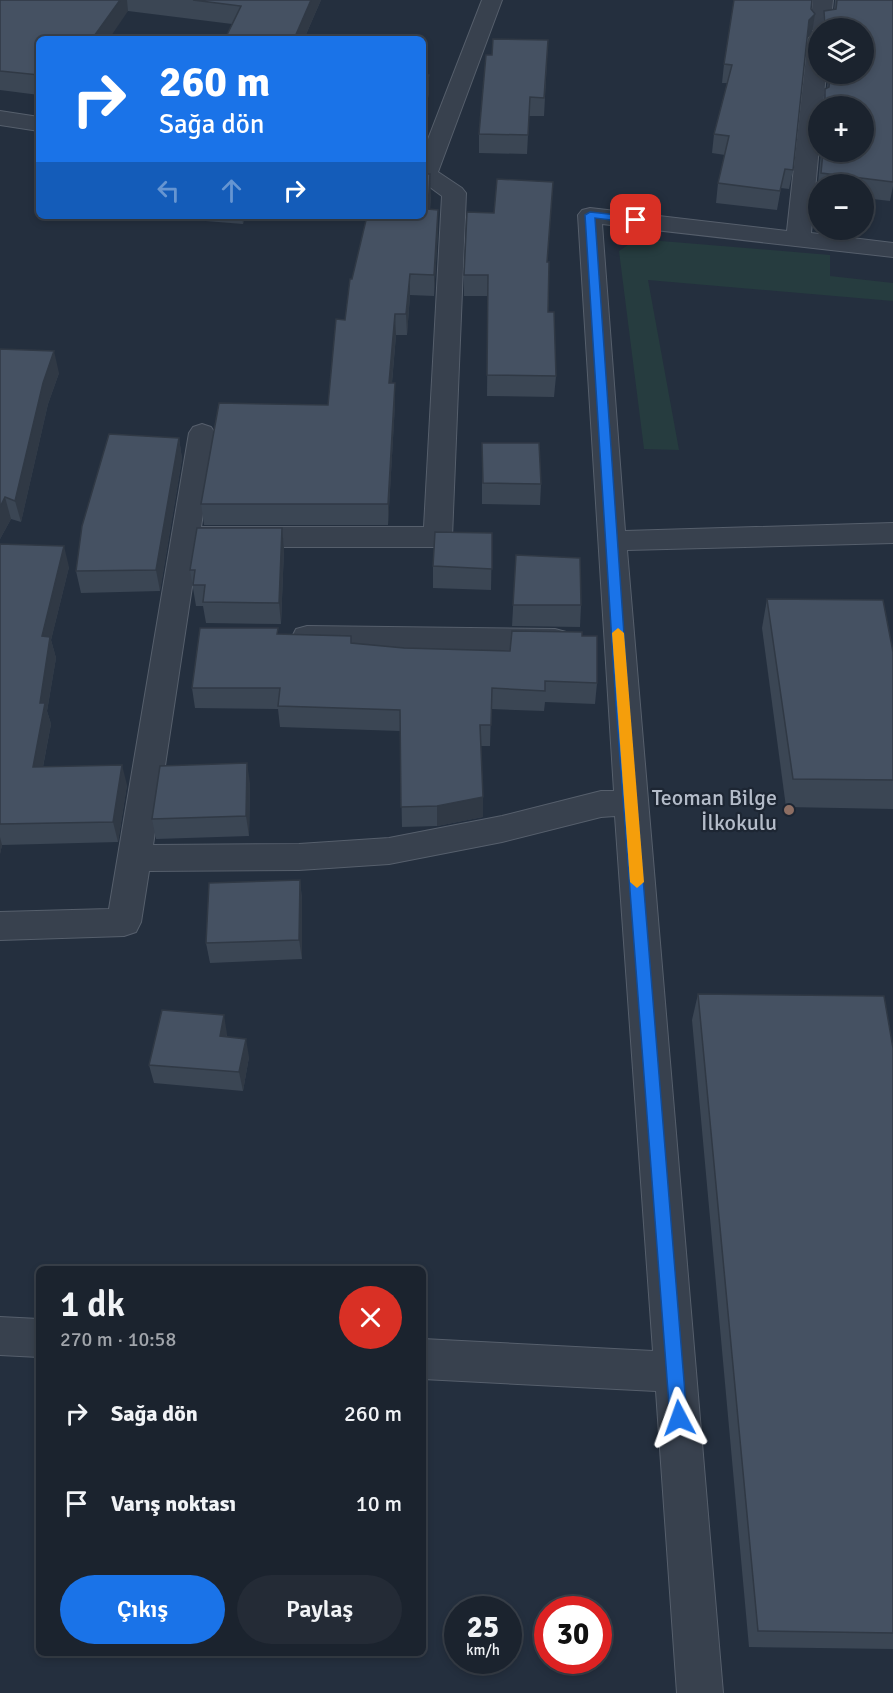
<!DOCTYPE html>
<html lang="tr">
<head>
<meta charset="utf-8">
<style>
  :root { --surface:#1b232e; --page:#242b36; --text:#f1f3f6; --muted:#a0a4aa; --line:#39404a; --accent:#1a73e8 }
  body { margin:0; font-family:Signika,sans-serif; background:var(--page); color:var(--text); height:100vh; display:flex; flex-direction:column; font-size:22px; white-space:nowrap }
  * { box-sizing:border-box; margin:0 }
  p { font-size:20px; color:var(--muted) }
  .icon { flex:none; width:33px; height:33px; fill:none; stroke:currentColor; stroke-width:2; stroke-linecap:round; stroke-linejoin:round }
  .map { position:relative; flex:1; overflow:hidden }
  .drawer { position:absolute; left:36px; top:1266px; width:390px; height:390px; display:flex; flex-direction:column; background:var(--surface); border-radius:9px; box-shadow:0 3px 9px #0003,0 0 0 2px var(--line) }
  .drawer>* { flex:none }
  .top-card { position:absolute; left:36px; top:36px; width:390px; height:183px; border-radius:9px; box-shadow:0 3px 9px #0003,0 0 0 2px var(--line); background:#1a73e8; color:#fff; overflow:hidden }
  .buttons { position:absolute; left:808px; top:18px; display:grid; gap:12px }
  .buttons a { display:grid; place-items:center; width:66px; height:66px; border-radius:50%; background:var(--surface); box-shadow:0 3px 9px #0003,0 0 0 2px var(--line); font-size:30px }
  .speed { position:absolute; left:444px; top:1596px; display:flex; gap:12px; font-size:30px; font-weight:700; text-align:center }
  .speed>* { display:grid; place-content:center; width:78px; height:78px; border-radius:50%; background:var(--surface); box-shadow:0 3px 9px #0003,0 0 0 2px var(--line); line-height:1 }
  .speed small { font-size:15px; font-weight:400 }
  .speed .limit { border:9px solid #d22; background:#fff; color:#111 }
  .pin { position:absolute; display:grid; place-items:center; width:51px; height:51px; color:#fff; margin:-26px; border-radius:12px; box-shadow:0 3px 9px #0006 }
  .me { position:absolute; width:66px; margin:-33px; rotate:356deg; stroke-linejoin:round; filter:drop-shadow(0 0 4px #0008) }
  .turn { display:flex; align-items:center; gap:21px; height:126px; padding:0 24px; font-size:27px }
  .turn .icon { width:78px; height:78px; stroke-width:2.5 }
  .turn b { display:block; font-size:42px; line-height:51px }
  .lanes { display:flex; align-items:center; height:57px; padding:0 24px; background:#0003; justify-content:center; gap:30px; direction:ltr }
  .lanes .off { opacity:.35 }
  .round { display:grid; place-items:center; flex:none; width:63px; height:63px; border-radius:32px; background:var(--page) }
  .headline { display:flex; align-items:center; justify-content:space-between; height:102px; padding:0 24px }
  h1 { font-size:36px; font-weight:600; line-height:45px }
  .primary-button { display:flex; gap:12px; margin-top:auto; padding:12px 24px }
  .primary-button a { flex:1; height:69px; border-radius:36px; background:var(--accent); color:#fff; font-size:24px; font-weight:600; line-height:69px; text-align:center }
  .primary-button a+a { background:var(--page); color:var(--text) }
  ul { padding:0; list-style:none }
  li { display:flex; align-items:center; gap:18px; height:90px; padding:0 24px }
  li div { flex:1 }
  li b { display:block; font-size:22px }
  li em { font-style:normal }
  .map>svg:first-child { display:block }
  .green { fill:#263c3f }
  .lines { fill:none; stroke-linecap:round; stroke-linejoin:round }
  .street-casing { stroke:#565f6c; stroke-width:2 }
  .street { fill:#38414e; fill-rule:evenodd }
  .wall { fill:#3b4654 }
  .shaded-wall { fill:#303945 }
  .building { fill:#455162; stroke:#303945; stroke-width:1.5 }
  .route { fill:#1a73e8; stroke:#114b97; stroke-width:1.5 }
  .slow { fill:#f59e0b }
  .education-dot { fill:#8d6e63; stroke:#1d2633; stroke-width:2 }
  .labels { text-anchor:middle; stroke-width:4.5; stroke-linejoin:round; paint-order:stroke }
  .poi-label { font-size:22px; fill:#b4bcc9; stroke:#1d2633; text-anchor:end }
</style>
</head>
<body>
<div class="map">
<svg width="893" height="1693" viewBox="0 0 893 1693">
  <rect width="100%" height="100%" fill="#242f3e"/>
  <!-- green -->
  <path class="green" d="M 637,239 L 830,255 L 830,276 L 893,283 L 893,301 L 648,280 L 679,450 L 644,449 L 619,251 Z"/>
  <g class="lines">
    <!-- street casing -->
    <g class="street-casing">
      <g id="street">
        <path d="M 482,0 L 502,0 L 438,172 L 462,188 L 466,193 L 452,537 L 448,544 L 438,547 L 198,547 L 153,845 L 299,844 L 389,838 L 502,816 L 601,791 L 614,791 L 578,215 L 582,210 L 590,208 L 787,231 L 808,39 L 812,35 L 816,33 L 810,28 L 813,0 L 833,0 L 830,28 L 819,28 L 819,74 L 826,74 L 823,106 L 819,106 L 819,147 L 811,233 L 893,243 L 893,257 L 602,224 L 625,531 L 893,523 L 893,543 L 627,550 L 723,1693 L 677,1693 L 656,1391 L 423,1379 L 423,1339 L 653,1351 L 615,816 L 601,817 L 502,842 L 389,864 L 299,870 L 149,871 L 141,922 L 136,932 L 124,936 L 0,940 L 0,912 L 109,909 L 189,433 L 193,427 L 202,424 L 211,427 L 215,433 L 201,527 L 424,527 L 442,196 L 423,182 L 423,152 Z"/>
        <path d="M 0,111 L 39,117 L 39,131 L 0,125 Z"/>
        <path d="M 307,626 L 555,629 L 566,632 L 570,640 L 566,648 L 555,651 L 307,648 L 296,645 L 292,637 L 296,629 Z"/>
        <path d="M 0,1317 L 39,1319 L 39,1357 L 0,1355 Z"/>
      </g>
    </g>
    <!-- street -->
    <use href="#street" class="street"/>
  </g>
  <!-- wall -->
  <g class="wall">
    <path d="M 0,0 L 321,0 L 304,39 L 232,24 L 128,11 L 39,39 L 39,95 L 0,90 Z"/>
    <path d="M 835,0 L 893,0 L 893,186 L 890,201 L 864,198 L 864,184 L 819,184 L 819,193 L 817,193 L 821,152 L 864,152 L 864,106 L 822,106 L 825,89 L 827,88 L 828,74 L 826,74 L 864,74 L 864,28 L 822,28 L 824,11 L 834,10 Z"/>
    <path d="M 811,9 L 812,33 L 807,38 L 793,170 L 789,189 L 781,188 L 777,210 L 716,203 L 718,183 L 725,155 L 712,153 L 714,134 L 727,83 L 722,83 L 724,64 Z"/>
    <path d="M 548,40 L 544,116 L 529,116 L 527,154 L 479,153 L 479,134 L 492,55 Z"/>
    <path d="M 431,195 L 430,209 L 438,231 L 434,296 L 410,295 L 407,335 L 396,335 L 392,383 L 395,383 L 395,404 L 388,525 L 204,525 L 201,504 L 328,405 L 345,320 L 352,279 L 366,221 L 317,218 L 317,216 L 423,216 Z"/>
    <path d="M 192,216 L 245,216 L 243,224 L 193,220 Z"/>
    <path d="M 547,262 L 548,312 L 556,376 L 554,397 L 487,396 L 488,296 L 464,296 L 464,275 Z"/>
    <path d="M 0,349 L 59,373 L 48,404 L 21,522 L 11,519 L 0,539 Z"/>
    <path d="M 179,438 L 182,459 L 160,591 L 81,593 L 76,571 Z"/>
    <path d="M 482,443 L 541,484 L 540,505 L 482,504 Z"/>
    <path d="M 282,528 L 284,549 L 281,624 L 206,623 L 203,606 L 196,606 L 190,570 Z"/>
    <path d="M 492,533 L 491,590 L 433,588 L 433,566 Z"/>
    <path d="M 0,544 L 69,567 L 51,640 L 56,658 L 47,711 L 51,724 L 43,767 L 127,785 L 118,842 L 2,845 L 0,854 Z"/>
    <path d="M 516,555 L 581,605 L 580,627 L 512,626 Z"/>
    <path d="M 767,599 L 893,652 L 893,809 L 786,807 L 762,628 Z"/>
    <path d="M 278,634 L 351,636 L 352,643 L 404,648 L 510,651 L 582,636 L 597,683 L 595,704 L 545,702 L 544,711 L 491,709 L 490,746 L 481,746 L 483,817 L 437,826 L 402,827 L 400,731 L 280,727 L 278,709 L 195,708 L 192,688 Z"/>
    <path d="M 250,783 L 249,836 L 156,839 L 152,819 Z"/>
    <path d="M 300,880 L 302,900 L 302,959 L 210,963 L 206,943 Z"/>
    <path d="M 698,994 L 893,1048 L 893,1649 L 749,1647 L 692,1020 Z"/>
    <path d="M 227,1034 L 227,1037 L 249,1057 L 243,1091 L 154,1083 L 149,1065 Z"/>
  </g>
  <!-- shaded-wall -->
  <g class="shaded-wall">
    <path d="M 120,0 L 127,0 L 128,11 L 109,39 L 92,39 Z"/>
    <path d="M 311,0 L 321,0 L 304,39 L 294,39 Z"/>
    <path d="M 815,14 L 812,33 L 806,39 L 809,20 Z"/>
    <path d="M 429,75 L 429,95 L 423,116 L 423,95 Z"/>
    <path d="M 430,174 L 431,195 L 429,230 L 428,209 Z"/>
    <path d="M 438,210 L 438,231 L 434,296 L 434,275 Z"/>
    <path d="M 242,216 L 245,216 L 243,224 Z"/>
    <path d="M 410,274 L 410,295 L 407,335 L 406,314 Z"/>
    <path d="M 395,314 L 396,335 L 390,404 L 389,383 Z"/>
    <path d="M 54,351 L 59,373 L 48,404 L 21,522 L 15,501 L 43,383 Z"/>
    <path d="M 395,383 L 395,404 L 388,525 L 388,504 Z"/>
    <path d="M 179,438 L 182,459 L 160,591 L 156,570 Z"/>
    <path d="M 5,497 L 11,519 L 0,539 L 0,507 Z"/>
    <path d="M 282,528 L 284,549 L 281,624 L 279,603 Z"/>
    <path d="M 64,546 L 69,567 L 51,640 L 56,658 L 47,711 L 51,724 L 39,787 L 33,767 L 40,703 L 42,636 Z"/>
    <path d="M 247,763 L 250,783 L 249,836 L 246,816 Z"/>
    <path d="M 122,765 L 127,785 L 118,842 L 113,822 Z"/>
    <path d="M 483,797 L 483,817 L 437,826 L 437,806 Z"/>
    <path d="M 0,837 L 2,845 L 0,854 Z"/>
    <path d="M 300,880 L 302,900 L 302,959 L 299,940 Z"/>
    <path d="M 224,1015 L 227,1034 L 223,1055 L 220,1036 Z"/>
    <path d="M 246,1039 L 249,1057 L 243,1091 L 239,1072 Z"/>
  </g>
  <!-- building -->
  <g class="building">
    <path d="M 0,0 L 120,0 L 92,39 L 39,39 L 39,75 L 0,71 Z"/>
    <path d="M 193,0 L 311,0 L 294,39 L 225,39 L 241,6 Z"/>
    <path d="M 734,0 L 812,0 L 811,9 L 815,14 L 809,20 L 793,170 L 785,169 L 780,191 L 718,183 L 729,136 L 714,134 L 732,65 L 724,64 Z"/>
    <path d="M 837,0 L 893,0 L 893,182 L 821,173 L 823,152 L 864,152 L 864,106 L 825,106 L 825,89 L 829,87 L 830,74 L 864,74 L 864,28 L 825,28 L 824,11 L 836,9 Z"/>
    <path d="M 493,39 L 548,40 L 544,98 L 530,97 L 528,135 L 479,134 L 486,55 L 492,55 Z"/>
    <path d="M 423,74 L 429,75 L 423,95 Z"/>
    <path d="M 423,174 L 430,174 L 428,209 L 438,210 L 434,275 L 410,274 L 406,314 L 395,314 L 389,383 L 395,383 L 388,504 L 201,504 L 219,403 L 328,405 L 336,319 L 345,320 L 350,279 L 352,279 L 367,216 L 423,216 Z"/>
    <path d="M 497,179 L 553,182 L 547,262 L 549,262 L 548,312 L 554,312 L 556,376 L 487,375 L 488,275 L 464,275 L 467,212 L 494,213 Z"/>
    <path d="M 0,349 L 54,351 L 43,383 L 15,501 L 5,497 L 0,507 Z"/>
    <path d="M 109,434 L 179,438 L 156,570 L 76,571 L 82,526 Z"/>
    <path d="M 482,443 L 539,443 L 541,484 L 483,483 Z"/>
    <path d="M 197,528 L 282,528 L 279,603 L 203,602 L 205,585 L 193,585 L 195,570 L 190,570 Z"/>
    <path d="M 435,532 L 492,533 L 492,569 L 433,566 Z"/>
    <path d="M 0,544 L 64,546 L 42,636 L 50,637 L 40,703 L 45,703 L 33,767 L 122,765 L 113,822 L 0,824 Z"/>
    <path d="M 516,555 L 580,558 L 581,605 L 513,605 Z"/>
    <path d="M 767,599 L 883,600 L 893,652 L 893,780 L 793,779 Z"/>
    <path d="M 200,628 L 278,628 L 277,634 L 351,636 L 351,643 L 404,648 L 510,651 L 512,631 L 582,632 L 582,636 L 597,636 L 597,683 L 545,681 L 545,691 L 492,688 L 491,725 L 480,725 L 483,797 L 437,806 L 401,807 L 400,710 L 278,706 L 280,688 L 192,688 Z"/>
    <path d="M 247,763 L 246,816 L 152,819 L 160,766 Z"/>
    <path d="M 300,880 L 299,940 L 206,943 L 209,883 Z"/>
    <path d="M 698,994 L 884,996 L 893,1048 L 893,1633 L 758,1631 Z"/>
    <path d="M 162,1010 L 224,1015 L 220,1036 L 246,1039 L 239,1072 L 149,1065 Z"/>
  </g>
  <!-- route -->
  <path class="route" d="M 590,212 L 636,217 L 641,220 L 636,223 L 595,218 L 629,706 L 687,1418 L 685,1424 L 679,1426 L 673,1424 L 670,1418 L 616,706 L 585,215 Z"/>
  <!-- slow -->
  <path class="slow" d="M 618,628 L 624,633 L 644,882 L 637,888 L 630,882 L 612,633 Z"/>
  <!-- markers -->
  <circle class="education-dot" cx="789" cy="810" r="6"/>
  <g class="labels">
    <!-- poi labels -->
    <g class="poi-label">
      <text x="777" y="805">Teoman Bilge<tspan x="777" dy="25">İlkokulu</tspan></text>
    </g>
  </g>
</svg>
<div class="buttons">
<a><svg class="icon" aria-label="layers" viewBox="0 0 24 24"><path d="M12 4l9 5-9 5-9-5zM3 14l9 5 9-5"/></svg></a>
<a>+</a>
<a>−</a>
</div>
<div class="speed"><div>25<small>km/h</small></div><div class="limit">30</div></div>
<div class="pin" style="left:636px;top:220px;background:#d93025"><svg class="icon" aria-label="arrive" viewBox="0 0 24 24"><path d="M6 21V4h12l-3 4 3 4H6"/></svg></div>
<svg class="me" style="left:679px;top:1418px" viewBox="-20 -20 40 40"><path d="M0-17L14 15 0 8-14 15z" fill="#1a73e8" stroke="#fff" stroke-width="4"/></svg>
<div class="top-card">
<div class="turn"><svg class="icon" aria-label="right" viewBox="0 0 24 24"><path d="M7 20v-9h11M14 6l5 5-5 5"/></svg><div><b>260 m</b>Sağa dön</div></div>
<div class="lanes"><svg class="icon off" aria-label="left" viewBox="0 0 24 24"><path d="M17 20v-9H6M10 6l-5 5 5 5"/></svg><svg class="icon off" aria-label="ahead" viewBox="0 0 24 24"><path d="M12 20V5M6 11l6-6 6 6"/></svg><svg class="icon" aria-label="right" viewBox="0 0 24 24"><path d="M7 20v-9h11M14 6l5 5-5 5"/></svg></div>
</div>
<section class="drawer">
<div class="headline"><div><h1>1 dk</h1><p>270 m · 10:58</p></div><a class="round" style="background:#d93025;color:#fff"><svg class="icon" aria-label="close" viewBox="0 0 24 24"><path d="M6 6l12 12M18 6L6 18"/></svg></a></div>
<ul>
<li><svg class="icon" aria-label="right" viewBox="0 0 24 24"><path d="M7 20v-9h11M14 6l5 5-5 5"/></svg><div><b>Sağa dön</b></div><em>260 m</em></li>
<li><svg class="icon" aria-label="arrive" viewBox="0 0 24 24"><path d="M6 21V4h12l-3 4 3 4H6"/></svg><div><b>Varış noktası</b></div><em>10 m</em></li>
</ul>
<div class="primary-button"><a>Çıkış</a><a>Paylaş</a></div>
</section>
</div>
</body>
</html>
